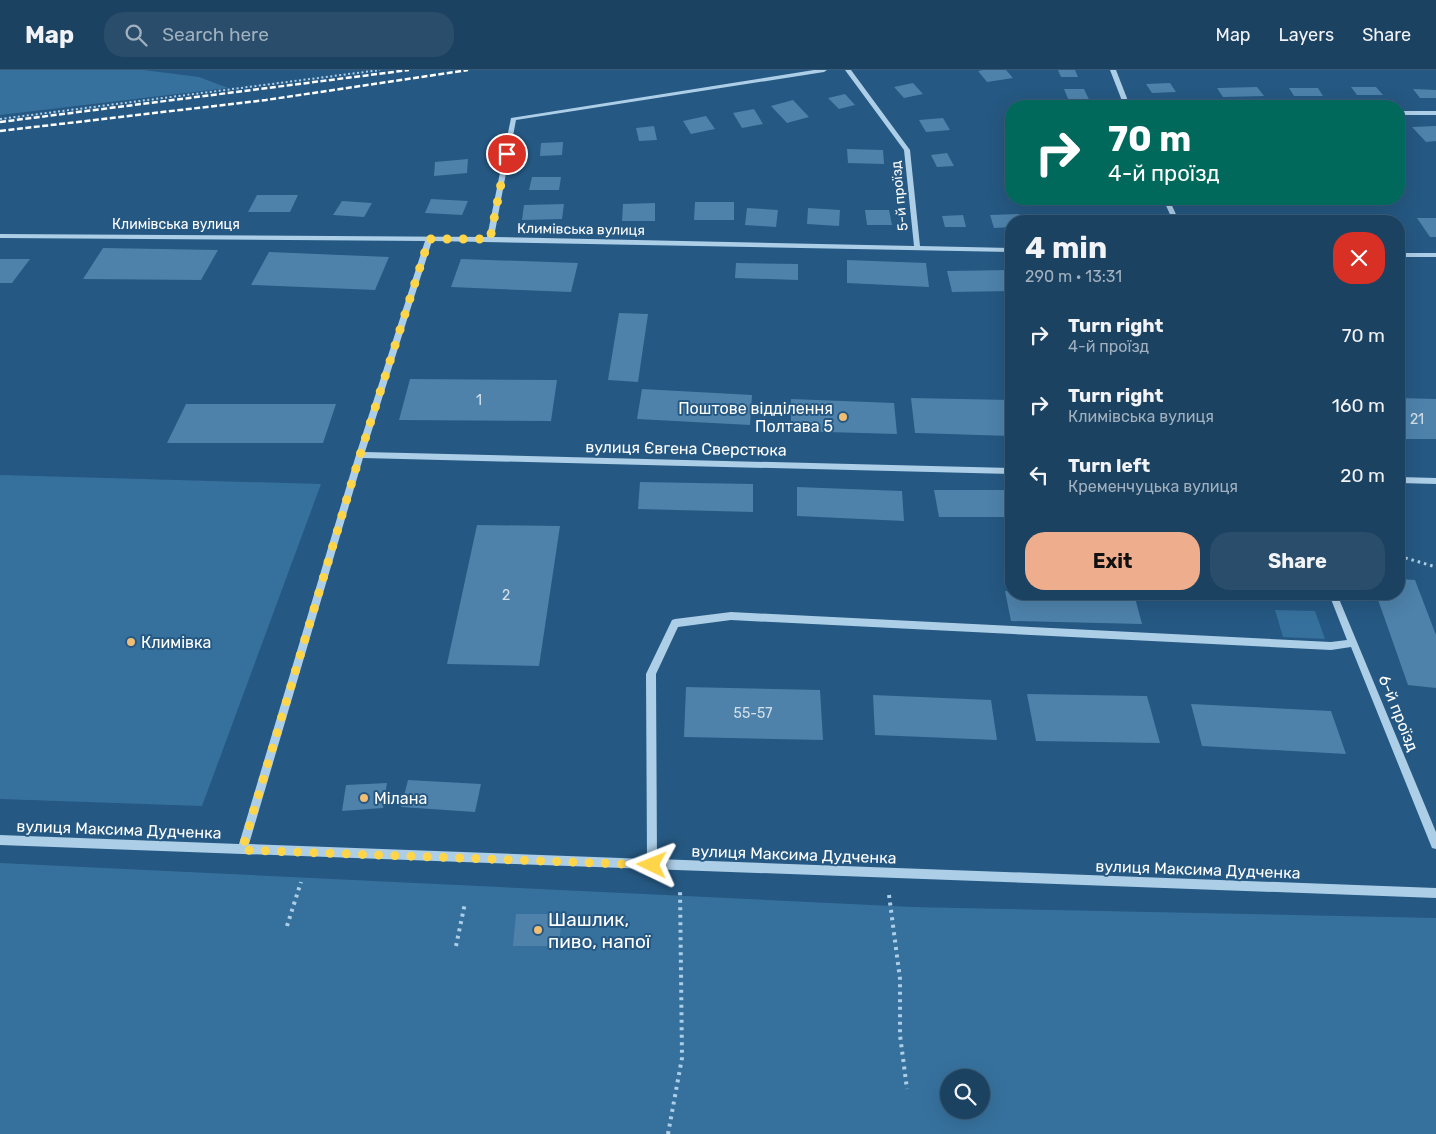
<!DOCTYPE html>
<html lang="en">
<head>
<meta charset="utf-8">
<style>
  :root { --surface:#1c4262; --page:#294d6b; --text:#f1f3f6; --muted:#a0b0be; --line:#3a5b77; --accent:#eead8d }
  body { margin:0; font-family:Rubik,sans-serif; background:var(--page); color:var(--text); height:100vh; display:flex; flex-direction:column; font-size:19px; white-space:nowrap }
  * { box-sizing:border-box; margin:0 }
  p { font-size:16px; color:var(--muted) }
  .icon { flex:none; width:28px; height:28px; fill:none; stroke:currentColor; stroke-width:2; stroke-linecap:round; stroke-linejoin:round }
  .map { position:relative; flex:1; overflow:hidden }
  .sheet { position:absolute; left:1005px; top:145px; width:400px; height:385px; display:flex; flex-direction:column; background:var(--surface); border-radius:20px; box-shadow:0 5px 20px #0002,0 0 0 1px var(--line) }
  .sheet>* { flex:none }
  .banner { position:absolute; left:1005px; top:30px; width:400px; height:105px; border-radius:20px; box-shadow:0 5px 20px #0002,0 0 0 1px var(--line); background:#00695c; color:#fff; overflow:hidden }
  .tools { position:absolute; left:940px; top:999px; display:grid; gap:10px }
  .tools a { display:grid; place-items:center; width:50px; height:50px; border-radius:50%; background:var(--surface); box-shadow:0 5px 20px #0002,0 0 0 1px var(--line); font-size:25px }
  .pin { position:absolute; display:grid; place-items:center; width:42px; height:42px; color:#fff; margin:-21px; border:2px solid #fff; border-radius:50%; box-shadow:0 1px 5px #0007 }
  .me { position:absolute; width:55px; margin:-28px; rotate:272deg; stroke-linejoin:round; filter:drop-shadow(0 0 4px #0008) }
  .turn { display:flex; align-items:center; gap:18px; height:105px; padding:0 20px; font-size:22px }
  .turn .icon { width:65px; height:65px; stroke-width:2.5 }
  .turn b { display:block; font-size:35px; line-height:42px }
  .round { display:grid; place-items:center; flex:none; width:52px; height:52px; border-radius:20px; background:var(--page) }
  .head { display:flex; align-items:center; justify-content:space-between; height:85px; padding:0 20px }
  h1 { font-size:30px; font-weight:700; line-height:38px }
  .primary-button { display:flex; gap:10px; margin-top:auto; padding:10px 20px }
  .primary-button a { flex:1; height:58px; border-radius:20px; background:var(--accent); color:#111; font-size:20px; font-weight:700; line-height:58px; text-align:center }
  .primary-button a+a { background:var(--page); color:var(--text) }
  ul { padding:0; list-style:none }
  li { display:flex; align-items:center; gap:15px; height:70px; padding:0 20px }
  li div { flex:1 }
  li b { display:block; font-size:19px }
  li em { font-style:normal }
  header { display:flex; align-items:center; gap:30px; box-sizing:border-box; height:70px; padding:0 25px; background:var(--surface); border-bottom:1px solid var(--line) }
  header strong { font-size:24px }
  nav { display:flex; gap:28px; margin-inline-start:auto; font-size:18px }
  .search { width:350px; height:45px; background:var(--page); display:flex; align-items:center; gap:12px; box-sizing:border-box; padding:0 18px; border-radius:20px; color:var(--muted); font-size:19px }
  .map>svg:first-child { display:block }
  .green { fill:#36719d; fill-rule:evenodd }
  .building { fill:#4e82aa }
  .lines { fill:none; stroke-linecap:round; stroke-linejoin:round }
  .path-far2 { stroke:#adcee7; stroke-width:2; stroke-dasharray:2 2.5; stroke-linecap:butt }
  .path-far1 { stroke:#adcee7; stroke-width:3; stroke-dasharray:2.5 4; stroke-linecap:butt }
  .path { stroke:#adcee7; stroke-width:4; stroke-dasharray:3 4.5; stroke-linecap:butt }
  .minor { fill:#adcee7; fill-rule:evenodd }
  .rail { stroke:#fff; stroke-width:2.5; stroke-dasharray:6 2.5; stroke-linecap:butt }
  .route { stroke:#ffd54a; stroke-width:9; stroke-dasharray:0 16.2 }
  .poi-dot { fill:#f0bd72; stroke:#255882; stroke-width:2 }
  .labels { text-anchor:middle; stroke-width:4; stroke-linejoin:round; paint-order:stroke }
  .far-street-label { font-size:14px; fill:#fff; stroke:#255882 }
  .number-label { font-size:14px; fill:#d3e0ea }
  .poi-label { font-size:16px; fill:#fff; stroke:#255882; text-anchor:start }
  .street-label { font-size:16px; fill:#fff; stroke:#255882 }
  .near-poi-label { font-size:19px; fill:#fff; stroke:#255882; text-anchor:start }
</style>
</head>
<body>
<header>
<strong>Map</strong>
<div class="search"><svg class="icon" aria-label="search" viewBox="0 0 24 24"><circle cx="10" cy="10" r="6"/><path d="M15 15l6 6"/></svg>Search here</div>
<nav><a>Map</a><a>Layers</a><a>Share</a></nav>
</header>
<div class="map">
<svg width="1436" height="1064" viewBox="0 0 1436 1064">
  <rect width="100%" height="100%" fill="#255882"/>
  <!-- green -->
  <g class="green">
    <path d="M 0,0 L 144,0 L 199,7 L 228,18 L 0,45 Z"/>
    <path d="M 0,405 L 321,414 L 202,736 L 0,729 Z"/>
    <path d="M 1275,540 L 1315,541 L 1325,569 L 1283,567 Z"/>
    <path d="M 0,793 L 913,837 L 1436,848 L 1436,1064 L 0,1064 ZM 949,1008 L 981,1008 L 981,1040 L 949,1040 Z"/>
  </g>
  <!-- building -->
  <g class="building">
    <path d="M 983,0 L 1006,0 L 1013,8 L 987,12 L 978,1 Z"/>
    <path d="M 1058,0 L 1075,0 L 1078,7 L 1061,7 Z"/>
    <path d="M 913,13 L 923,24 L 904,28 L 894,17 Z"/>
    <path d="M 1170,13 L 1176,22 L 1152,23 L 1146,14 Z"/>
    <path d="M 1257,17 L 1264,26 L 1223,27 L 1217,18 Z"/>
    <path d="M 1351,17 L 1376,17 L 1383,25 L 1357,25 Z"/>
    <path d="M 1289,18 L 1318,18 L 1323,26 L 1294,26 Z"/>
    <path d="M 1064,19 L 1084,19 L 1092,36 L 1071,36 Z"/>
    <path d="M 1413,19 L 1436,20 L 1436,28 L 1420,28 Z"/>
    <path d="M 845,24 L 855,35 L 839,39 L 828,28 Z"/>
    <path d="M 793,30 L 809,47 L 787,53 L 771,36 Z"/>
    <path d="M 754,39 L 763,54 L 742,58 L 733,43 Z"/>
    <path d="M 706,46 L 715,59 L 691,64 L 683,51 Z"/>
    <path d="M 943,48 L 950,60 L 926,62 L 919,50 Z"/>
    <path d="M 654,56 L 657,70 L 639,71 L 636,58 Z"/>
    <path d="M 1436,56 L 1436,71 L 1426,72 L 1412,57 Z"/>
    <path d="M 563,72 L 562,85 L 540,86 L 541,73 Z"/>
    <path d="M 847,79 L 883,80 L 884,94 L 848,93 Z"/>
    <path d="M 947,83 L 954,96 L 937,97 L 931,85 Z"/>
    <path d="M 468,89 L 467,103 L 434,106 L 435,92 Z"/>
    <path d="M 532,107 L 561,107 L 559,120 L 529,120 Z"/>
    <path d="M 257,125 L 298,125 L 290,142 L 248,142 Z"/>
    <path d="M 431,129 L 468,131 L 462,145 L 425,143 Z"/>
    <path d="M 1191,129 L 1214,129 L 1217,133 L 1193,133 Z"/>
    <path d="M 1307,129 L 1330,129 L 1332,133 L 1310,133 Z"/>
    <path d="M 342,131 L 372,133 L 364,147 L 333,145 Z"/>
    <path d="M 695,132 L 734,132 L 734,150 L 694,150 Z"/>
    <path d="M 655,133 L 655,151 L 622,151 L 623,134 Z"/>
    <path d="M 564,134 L 562,149 L 522,150 L 524,135 Z"/>
    <path d="M 747,138 L 778,140 L 776,157 L 745,155 Z"/>
    <path d="M 808,138 L 840,140 L 839,156 L 807,154 Z"/>
    <path d="M 865,140 L 889,140 L 892,155 L 867,155 Z"/>
    <path d="M 1019,144 L 1021,151 L 1011,151 L 1011,157 L 994,158 L 990,145 Z"/>
    <path d="M 963,145 L 966,157 L 945,157 L 942,146 Z"/>
    <path d="M 1110,147 L 1134,148 L 1135,151 L 1111,151 Z"/>
    <path d="M 1417,148 L 1436,148 L 1436,167 L 1430,167 Z"/>
    <path d="M 103,178 L 218,180 L 201,210 L 83,209 Z"/>
    <path d="M 269,182 L 389,187 L 375,220 L 251,215 Z"/>
    <path d="M 0,189 L 30,189 L 12,213 L 0,213 Z"/>
    <path d="M 461,189 L 578,193 L 571,222 L 451,217 Z"/>
    <path d="M 847,190 L 926,193 L 929,217 L 847,213 Z"/>
    <path d="M 736,193 L 798,194 L 798,210 L 735,208 Z"/>
    <path d="M 1011,200 L 1011,221 L 952,222 L 947,201 Z"/>
    <path d="M 619,243 L 648,244 L 638,312 L 608,310 Z"/>
    <path d="M 410,309 L 557,310 L 551,351 L 399,350 Z"/>
    <path d="M 642,319 L 752,325 L 750,355 L 637,349 Z"/>
    <path d="M 911,328 L 1011,330 L 1011,366 L 915,363 Z"/>
    <path d="M 1399,328 L 1436,329 L 1436,369 L 1399,369 Z"/>
    <path d="M 791,329 L 894,333 L 897,364 L 791,361 Z"/>
    <path d="M 186,334 L 336,334 L 323,373 L 167,373 Z"/>
    <path d="M 640,412 L 753,414 L 753,442 L 638,439 Z"/>
    <path d="M 797,417 L 902,421 L 904,451 L 797,446 Z"/>
    <path d="M 934,420 L 1011,420 L 1011,447 L 939,447 Z"/>
    <path d="M 477,455 L 560,456 L 539,596 L 447,594 Z"/>
    <path d="M 1399,509 L 1415,510 L 1436,565 L 1436,618 L 1408,615 L 1376,524 L 1399,524 Z"/>
    <path d="M 1005,521 L 1011,521 L 1011,524 L 1134,524 L 1142,554 L 1011,551 Z"/>
    <path d="M 686,617 L 820,620 L 823,670 L 684,667 Z"/>
    <path d="M 1027,624 L 1147,626 L 1160,673 L 1036,671 Z"/>
    <path d="M 873,625 L 991,630 L 997,670 L 875,665 Z"/>
    <path d="M 1191,634 L 1331,641 L 1346,684 L 1202,676 Z"/>
    <path d="M 408,710 L 481,714 L 475,742 L 401,737 Z"/>
    <path d="M 387,713 L 383,738 L 342,741 L 346,715 Z"/>
    <path d="M 516,844 L 562,844 L 559,876 L 513,876 Z"/>
  </g>
  <g class="lines">
    <!-- path-far2 -->
    <path class="path-far2" d="M 0,49 L 380,0"/>
    <!-- path-far1 -->
    <path class="path-far1" d="M 1399,486 L 1436,497"/>
    <!-- path -->
    <g class="path">
      <path d="M 889,825 L 900,909 L 900,965 L 907,1019"/>
      <path d="M 287,856 L 301,812"/>
      <path d="M 456,876 L 465,833"/>
      <path d="M 668,1064 L 682,988 L 680,818"/>
    </g>
    <!-- minor -->
    <g class="minor">
      <path d="M 814,0 L 827,0 L 824,2 L 516,50 L 494,167 L 914,176 L 904,80 L 845,0 L 851,0 L 910,80 L 920,176 L 1011,178 L 1011,182 L 432,171 L 365,382 L 1011,398 L 1011,404 L 363,388 L 249,774 L 647,789 L 646,604 L 672,550 L 675,549 L 731,542 L 1331,572 L 1347,570 L 1329,524 L 1337,524 L 1436,762 L 1436,779 L 1432,778 L 1351,577 L 1331,580 L 731,550 L 678,557 L 656,604 L 657,789 L 1436,818 L 1436,828 L 0,775 L 0,765 L 239,774 L 356,385 L 425,171 L 0,168 L 0,164 L 487,167 L 511,48 Z"/>
      <path d="M 1110,0 L 1116,0 L 1130,36 L 1124,36 Z"/>
      <rect x="1399" y="41" width="37" height="4"/>
      <path d="M 1163,129 L 1169,129 L 1179,151 L 1173,151 Z"/>
      <rect x="1399" y="183" width="37" height="4"/>
      <path d="M 1399,407 L 1436,408 L 1436,414 L 1399,413 Z"/>
    </g>
    <!-- rail -->
    <g class="rail">
      <path d="M 0,52 L 409,0"/>
      <path d="M 0,61 L 266,30 L 468,0"/>
    </g>
  </g>
  <g class="lines">
    <!-- route -->
    <path class="route" d="M 507,84 L 490,169 L 429,169 L 360,385 L 242,780 L 652,795"/>
  </g>
  <!-- markers -->
  <g class="poi-dot">
    <circle cx="843" cy="347" r="5"/>
    <circle cx="131" cy="572" r="5"/>
    <circle cx="364" cy="728" r="5"/>
    <circle cx="538" cy="860" r="5"/>
  </g>
  <g class="labels">
    <!-- far-street labels -->
    <g class="far-street-label">
      <text transform="translate(899 126) rotate(-96)" y="5">5-й проїзд</text>
      <text x="176" y="159">Климівська вулиця</text>
      <text transform="translate(581 159) rotate(1)" y="5">Климівська вулиця</text>
    </g>
    <!-- number labels -->
    <g class="number-label">
      <text x="479" y="335">1</text>
      <text x="1417" y="354">21</text>
      <text x="506" y="530">2</text>
      <text x="753" y="648">55-57</text>
    </g>
    <!-- poi labels -->
    <g class="poi-label">
      <text x="833" y="344" text-anchor="end">Поштове відділення<tspan x="833" dy="18">Полтава 5</tspan></text>
      <text x="141" y="578">Климівка</text>
      <text x="374" y="734">Мілана</text>
    </g>
    <!-- street labels -->
    <g class="street-label">
      <text transform="translate(686 378) rotate(1)" y="6">вулиця Євгена Сверстюка</text>
      <text transform="translate(1399 643) rotate(68)" y="6">6-й проїзд</text>
      <text transform="translate(119 759) rotate(2)" y="6">вулиця Максима Дудченка</text>
      <text transform="translate(794 784) rotate(2)" y="6">вулиця Максима Дудченка</text>
      <text transform="translate(1198 799) rotate(2)" y="6">вулиця Максима Дудченка</text>
    </g>
    <!-- near-poi labels -->
    <g class="near-poi-label">
      <text x="548" y="856">Шашлик,<tspan x="548" dy="22">пиво, напої</tspan></text>
    </g>
  </g>
</svg>
<div class="tools">
<a><svg class="icon" aria-label="search" viewBox="0 0 24 24"><circle cx="10" cy="10" r="6"/><path d="M15 15l6 6"/></svg></a>
</div>
<div class="pin" style="left:507px;top:84px;background:#d93025"><svg class="icon" aria-label="arrive" viewBox="0 0 24 24"><path d="M6 21V4h12l-3 4 3 4H6"/></svg></div>
<svg class="me" style="left:652px;top:795px" viewBox="-20 -20 40 40"><path d="M0-17L14 15 0 8-14 15z" fill="#ffd54a" stroke="#fff" stroke-width="4"/></svg>
<div class="banner">
<div class="turn"><svg class="icon" aria-label="right" viewBox="0 0 24 24"><path d="M7 20v-9h11M14 6l5 5-5 5"/></svg><div><b>70 m</b>4-й проїзд</div></div>
</div>
<section class="sheet">
<div class="head"><div><h1>4 min</h1><p>290 m · 13:31</p></div><a class="round" style="background:#d93025;color:#fff"><svg class="icon" aria-label="close" viewBox="0 0 24 24"><path d="M6 6l12 12M18 6L6 18"/></svg></a></div>
<ul>
<li><svg class="icon" aria-label="right" viewBox="0 0 24 24"><path d="M7 20v-9h11M14 6l5 5-5 5"/></svg><div><b>Turn right</b><p>4-й проїзд</p></div><em>70 m</em></li>
<li><svg class="icon" aria-label="right" viewBox="0 0 24 24"><path d="M7 20v-9h11M14 6l5 5-5 5"/></svg><div><b>Turn right</b><p>Климівська вулиця</p></div><em>160 m</em></li>
<li><svg class="icon" aria-label="left" viewBox="0 0 24 24"><path d="M17 20v-9H6M10 6l-5 5 5 5"/></svg><div><b>Turn left</b><p>Кременчуцька вулиця</p></div><em>20 m</em></li>
</ul>
<div class="primary-button"><a>Exit</a><a>Share</a></div>
</section>
</div>
</body>
</html>
